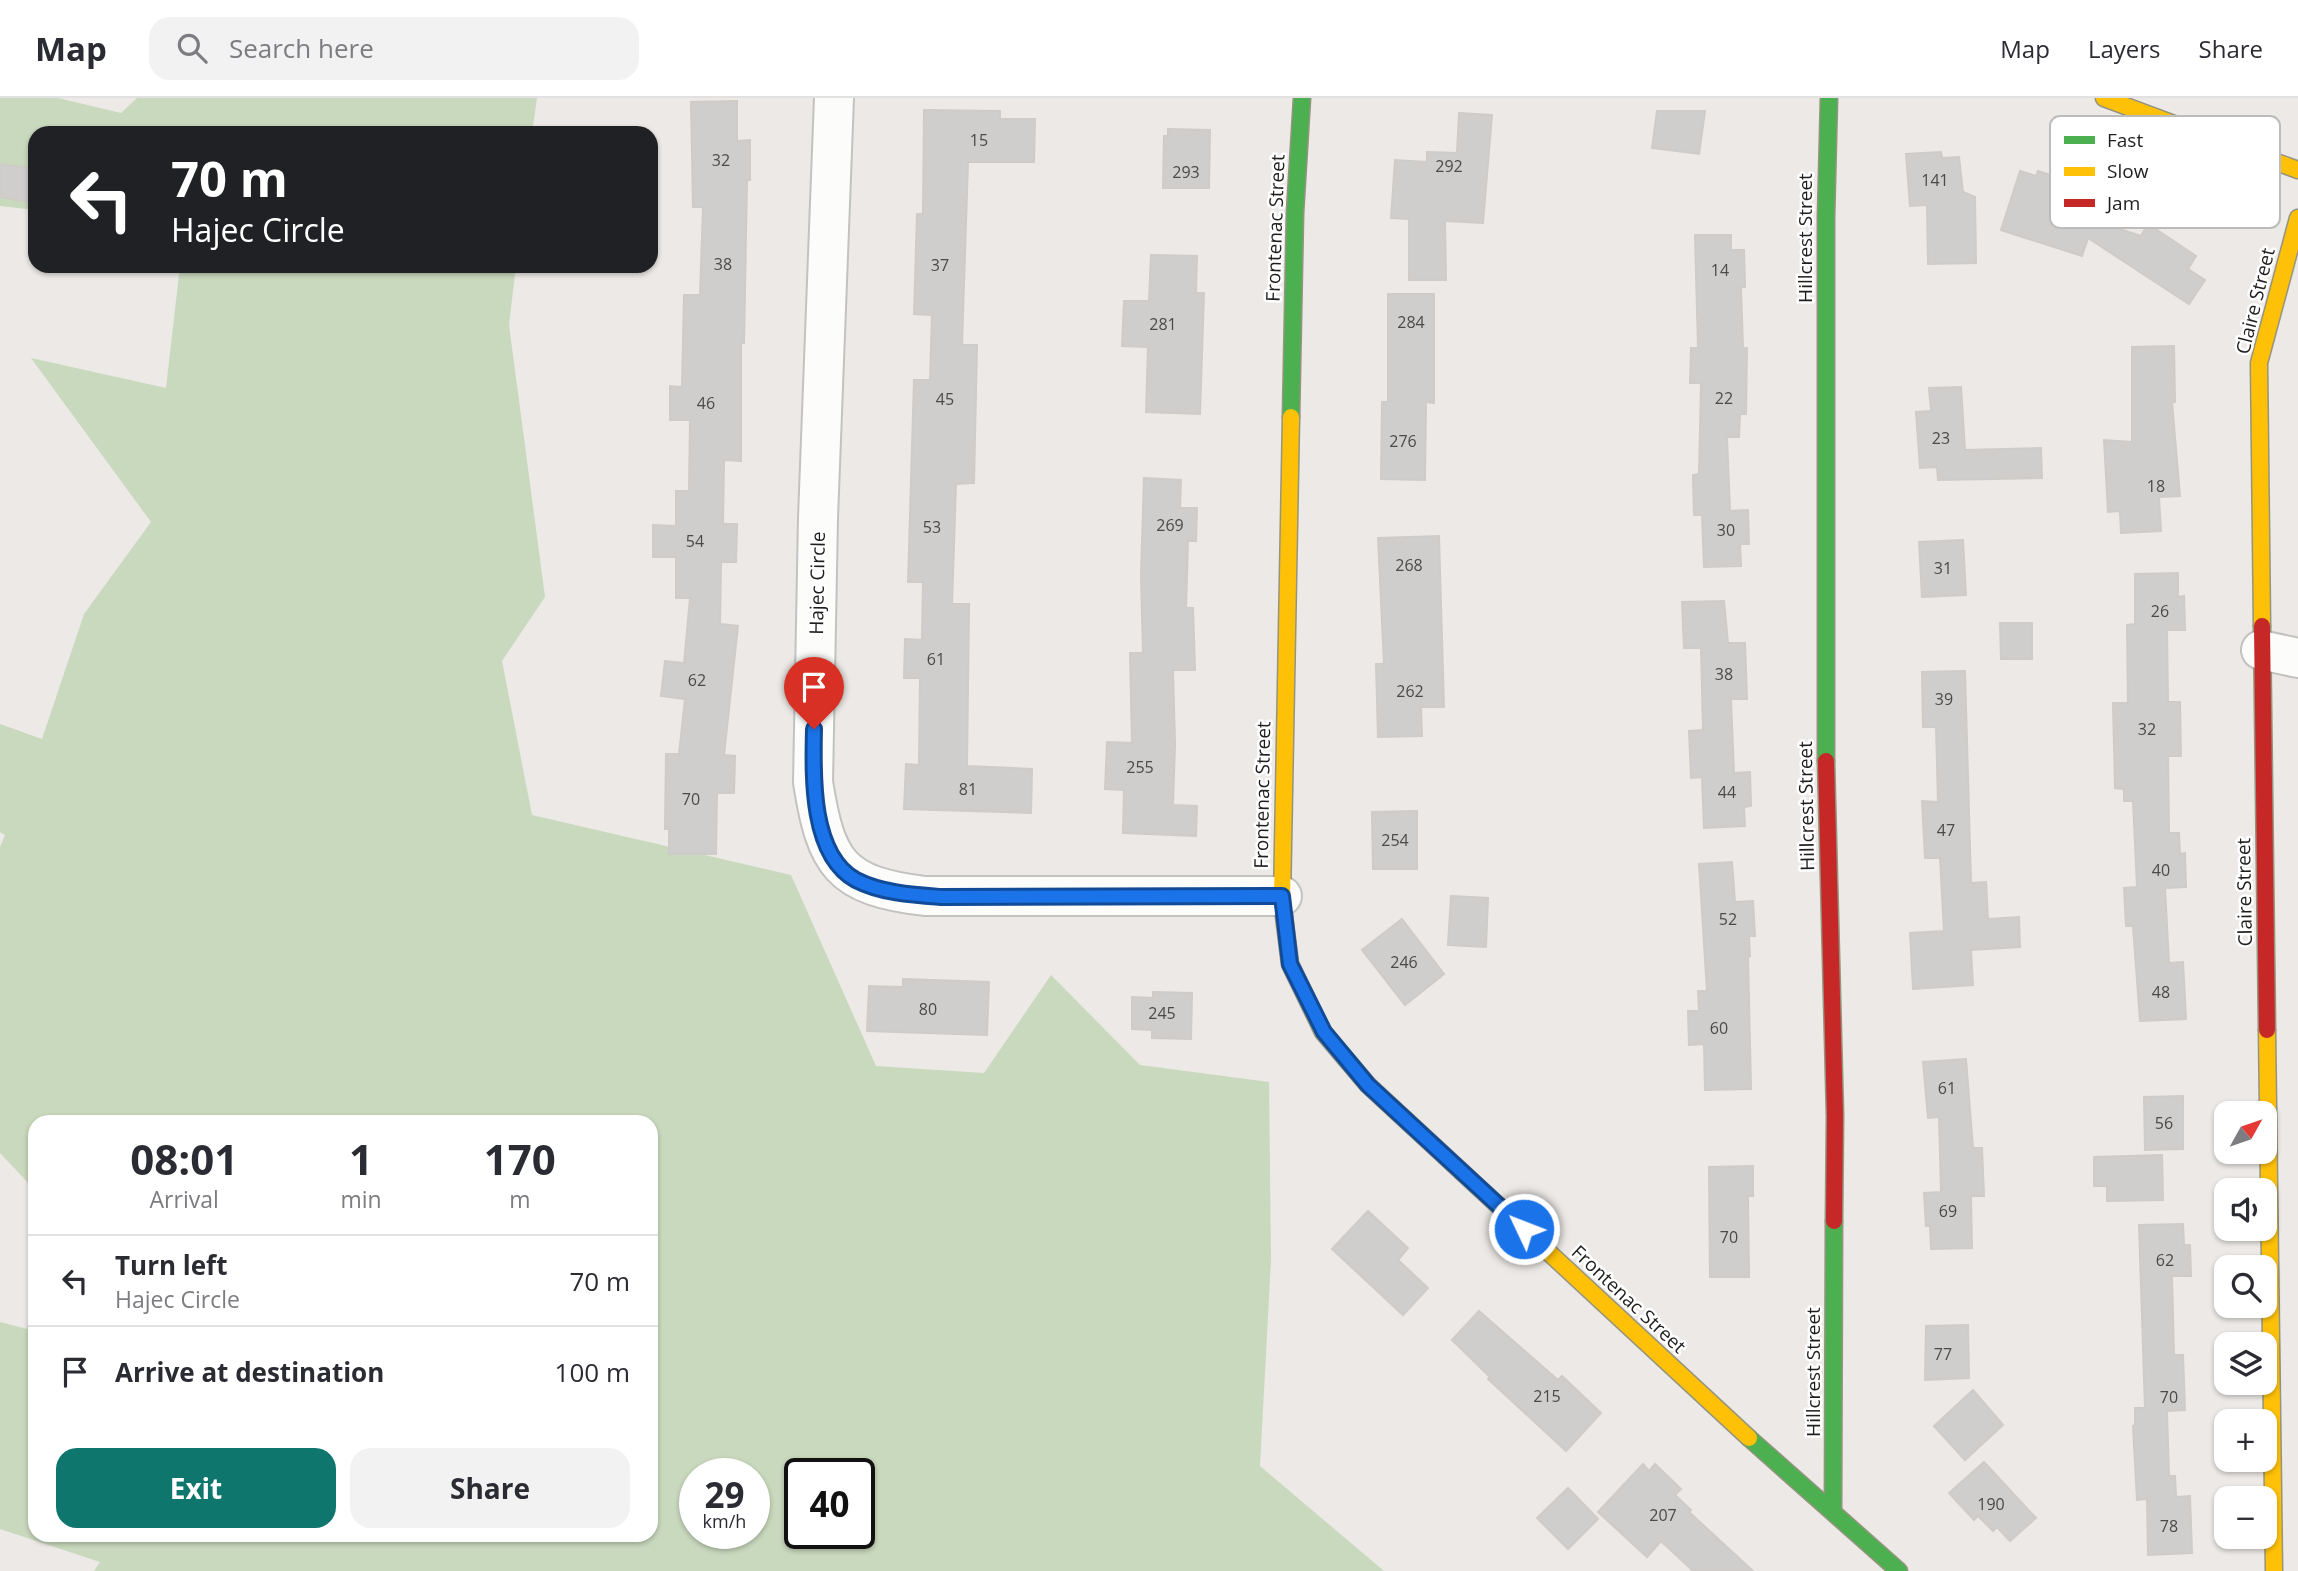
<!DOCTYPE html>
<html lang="en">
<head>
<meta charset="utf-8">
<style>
  :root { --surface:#fff; --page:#f2f2f3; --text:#2b2b33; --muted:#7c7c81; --line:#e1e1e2; --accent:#0f766e }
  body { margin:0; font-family:"Open Sans",sans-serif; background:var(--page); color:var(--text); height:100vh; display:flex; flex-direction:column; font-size:26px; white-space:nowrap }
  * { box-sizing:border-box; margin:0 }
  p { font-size:23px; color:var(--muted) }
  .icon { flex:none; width:38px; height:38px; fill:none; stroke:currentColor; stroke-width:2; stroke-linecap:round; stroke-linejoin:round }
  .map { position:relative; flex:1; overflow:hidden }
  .details { position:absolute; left:28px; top:1017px; width:630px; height:427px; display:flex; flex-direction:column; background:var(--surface); border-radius:21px; box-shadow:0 2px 5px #0004 }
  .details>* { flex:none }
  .banner { position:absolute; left:28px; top:28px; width:630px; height:147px; border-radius:21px; box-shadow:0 2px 5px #0004; background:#202124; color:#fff; overflow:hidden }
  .needle { width:46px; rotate:50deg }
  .fabs { position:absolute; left:2214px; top:1003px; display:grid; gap:14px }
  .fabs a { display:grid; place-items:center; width:63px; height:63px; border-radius:14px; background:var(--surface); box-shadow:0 2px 5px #0004; font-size:35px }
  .speed { position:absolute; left:679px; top:1360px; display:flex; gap:14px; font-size:35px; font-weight:700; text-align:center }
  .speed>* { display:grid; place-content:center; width:91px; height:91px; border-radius:50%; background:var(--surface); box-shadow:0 2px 5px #0004; line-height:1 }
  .speed small { font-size:18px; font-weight:400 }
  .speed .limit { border:4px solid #111; border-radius:10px; background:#fff; color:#111 }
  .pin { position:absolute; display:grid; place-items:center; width:60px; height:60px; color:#fff; margin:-72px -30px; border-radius:50% 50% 50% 0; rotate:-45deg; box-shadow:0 0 7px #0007 }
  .pin .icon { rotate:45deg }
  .me { position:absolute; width:77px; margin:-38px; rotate:313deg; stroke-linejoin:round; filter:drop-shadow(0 0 5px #0008) }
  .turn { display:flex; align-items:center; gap:24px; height:147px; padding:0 28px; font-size:32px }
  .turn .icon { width:91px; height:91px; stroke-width:2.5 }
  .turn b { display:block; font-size:49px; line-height:60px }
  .eta { display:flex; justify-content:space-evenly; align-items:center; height:119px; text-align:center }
  .eta b { font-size:42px; font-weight:700; line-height:49px }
  .action { display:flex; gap:14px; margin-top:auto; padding:14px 28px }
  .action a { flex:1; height:80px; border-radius:21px; background:var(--accent); color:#fff; font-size:28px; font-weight:700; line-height:80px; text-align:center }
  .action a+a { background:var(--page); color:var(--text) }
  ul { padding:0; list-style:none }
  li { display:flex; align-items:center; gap:21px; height:91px; padding:0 28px; border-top:2px solid var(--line) }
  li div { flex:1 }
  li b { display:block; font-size:26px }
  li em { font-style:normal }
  header { display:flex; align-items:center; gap:42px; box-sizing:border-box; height:98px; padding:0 35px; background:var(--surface); border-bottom:2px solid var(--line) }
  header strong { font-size:33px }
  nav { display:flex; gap:38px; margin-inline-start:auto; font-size:24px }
  .search { width:490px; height:63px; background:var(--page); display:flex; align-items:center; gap:18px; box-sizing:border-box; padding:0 24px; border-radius:21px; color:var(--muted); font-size:26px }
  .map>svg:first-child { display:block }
  .forest { fill:#c9d9bd; fill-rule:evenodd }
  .building { fill:#d0cecc; stroke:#cfcbc8; stroke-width:2 }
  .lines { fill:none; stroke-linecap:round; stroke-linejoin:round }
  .street-casing { stroke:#c3c2c1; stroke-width:42 }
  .fast-casing { stroke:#95947f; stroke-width:19 }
  .slow-casing { stroke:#95947f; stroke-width:19 }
  .jam-casing { stroke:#95947f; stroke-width:19 }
  .street { stroke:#fcfcfb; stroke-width:38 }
  .fast { stroke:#4caf50; stroke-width:16 }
  .slow { stroke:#ffc107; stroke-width:16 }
  .jam { stroke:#c62828; stroke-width:16 }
  .route-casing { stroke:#114b97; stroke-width:18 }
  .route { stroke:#1a73e8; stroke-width:12 }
  .labels { text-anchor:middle; stroke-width:5; stroke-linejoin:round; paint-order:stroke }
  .number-label { font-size:16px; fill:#4a4a4a }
  .street-label { font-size:19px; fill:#1e1e1e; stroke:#fff }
  .key { fill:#fff; stroke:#bcbcbc; stroke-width:2 }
  .key-label { font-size:19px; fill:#1e1e1e }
</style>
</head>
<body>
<header>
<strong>Map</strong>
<div class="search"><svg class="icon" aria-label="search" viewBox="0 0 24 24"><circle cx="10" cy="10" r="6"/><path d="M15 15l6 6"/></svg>Search here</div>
<nav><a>Map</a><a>Layers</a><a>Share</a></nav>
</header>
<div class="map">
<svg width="2298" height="1473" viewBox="0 0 2298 1473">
  <rect width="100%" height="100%" fill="#ece9e6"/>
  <!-- forest -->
  <g class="forest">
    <path d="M 0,0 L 58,0 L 121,15 L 137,0 L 537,0 L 532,35 L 35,35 L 35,112 L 0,108 Z"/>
    <path d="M 180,168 L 516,168 L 509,227 L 545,499 L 502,563 L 532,717 L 791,777 L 876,968 L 984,975 L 1051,877 L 1140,967 L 1269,984 L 1271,1162 L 1260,1368 L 1384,1473 L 94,1473 L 100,1464 L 0,1431 L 0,1224 L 27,1231 L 35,1196 L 35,1437 L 651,1437 L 651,1024 L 35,1024 L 35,1092 L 0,1055 L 0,749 L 5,737 L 0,734 L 0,626 L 42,641 L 84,516 L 151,424 L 31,260 L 166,290 ZM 695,1376 L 754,1376 L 754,1435 L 695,1435 ZM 800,1376 L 859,1376 L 859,1435 L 800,1435 Z"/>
  </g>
  <!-- building -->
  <g class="building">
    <path d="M 737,3 L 737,43 L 750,42 L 750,82 L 747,82 L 744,245 L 741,245 L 741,363 L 724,362 L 723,426 L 737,426 L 736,464 L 721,464 L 720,526 L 738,528 L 724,657 L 735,658 L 734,695 L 717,695 L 716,756 L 669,756 L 669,731 L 665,731 L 666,656 L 679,656 L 685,601 L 661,598 L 665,563 L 684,565 L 690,500 L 676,500 L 676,459 L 653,459 L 653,427 L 676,428 L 676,393 L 689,393 L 690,322 L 670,322 L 670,288 L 682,289 L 684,197 L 700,197 L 703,109 L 693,109 L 691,4 Z"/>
    <path d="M 924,12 L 1000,13 L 1000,21 L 1035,21 L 1034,64 L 968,64 L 962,247 L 977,247 L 974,385 L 956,386 L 952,506 L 969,506 L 967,668 L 1032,671 L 1031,715 L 904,711 L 906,666 L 919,667 L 920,580 L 904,580 L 905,541 L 922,542 L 923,484 L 908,484 L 914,282 L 930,282 L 932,217 L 914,216 L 917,116 L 923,116 Z"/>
    <path d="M 1657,13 L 1705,13 L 1699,56 L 1652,50 Z"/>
    <path d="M 1459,15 L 1492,17 L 1483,125 L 1445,123 L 1446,182 L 1409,182 L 1409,121 L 1391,120 L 1395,62 L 1427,64 L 1427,54 L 1457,55 Z"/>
    <path d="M 1168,31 L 1210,32 L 1209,90 L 1163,90 L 1164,38 L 1168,38 Z"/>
    <path d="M 1941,54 L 1942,60 L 1959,59 L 1963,94 L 1975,99 L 1976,165 L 1928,166 L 1927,107 L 1910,108 L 1906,56 Z"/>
    <path d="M 0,66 L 35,71 L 30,104 L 0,99 Z"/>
    <path d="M 2020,73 L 2036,78 L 2038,73 L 2073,84 L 2066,107 L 2076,110 L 2074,116 L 2141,138 L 2148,126 L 2196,158 L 2188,171 L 2205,182 L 2189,206 L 2088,140 L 2082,158 L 2001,132 Z"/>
    <path d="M 1695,137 L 1731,137 L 1731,152 L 1744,152 L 1745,189 L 1741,189 L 1743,250 L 1747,250 L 1746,316 L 1740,316 L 1739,339 L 1727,339 L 1730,413 L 1748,412 L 1749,446 L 1740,446 L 1741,468 L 1704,469 L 1702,417 L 1694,417 L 1693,377 L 1699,376 L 1701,285 L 1690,285 L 1691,250 L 1698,250 Z"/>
    <path d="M 1151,157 L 1197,158 L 1196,195 L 1204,195 L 1200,316 L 1146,314 L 1148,249 L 1122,248 L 1124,203 L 1149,203 Z"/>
    <path d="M 1388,196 L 1434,196 L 1434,305 L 1426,304 L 1425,382 L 1381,381 L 1382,304 L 1388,304 Z"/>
    <path d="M 2174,248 L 2175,304 L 2172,304 L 2180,398 L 2159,399 L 2161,433 L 2121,435 L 2120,413 L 2108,414 L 2104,342 L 2132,344 L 2132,249 Z"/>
    <path d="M 1961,289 L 1965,352 L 2041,350 L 2042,380 L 1938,382 L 1937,369 L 1920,370 L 1916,314 L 1931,313 L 1929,290 Z"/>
    <path d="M 1144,380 L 1181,382 L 1180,410 L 1197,410 L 1196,443 L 1188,443 L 1186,510 L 1193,510 L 1195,572 L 1173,572 L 1175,646 L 1173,707 L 1197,708 L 1196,738 L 1123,735 L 1124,692 L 1105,691 L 1107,644 L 1132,645 L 1130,555 L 1143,555 L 1141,477 Z"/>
    <path d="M 1439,438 L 1444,609 L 1421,609 L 1422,638 L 1378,639 L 1376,566 L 1384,566 L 1378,440 Z"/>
    <path d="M 1963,442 L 1966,497 L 1922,499 L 1919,444 Z"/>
    <path d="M 2178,475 L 2178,499 L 2184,498 L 2185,532 L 2167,532 L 2168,604 L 2180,604 L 2181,658 L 2168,658 L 2169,735 L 2179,735 L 2180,756 L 2185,755 L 2186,789 L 2165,790 L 2169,865 L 2183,864 L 2186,921 L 2140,923 L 2133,828 L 2126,828 L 2124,790 L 2137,789 L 2133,703 L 2124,703 L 2124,691 L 2115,690 L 2113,605 L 2128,605 L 2127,527 L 2135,526 L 2135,476 Z"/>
    <path d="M 1724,503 L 1728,545 L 1745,545 L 1747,601 L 1731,601 L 1734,675 L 1750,674 L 1751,708 L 1744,709 L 1745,728 L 1704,730 L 1702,679 L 1691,680 L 1689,633 L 1703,632 L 1701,550 L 1684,550 L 1682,504 Z"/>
    <path d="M 2000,525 L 2032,525 L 2032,561 L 2001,561 Z"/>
    <path d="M 1965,573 L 1971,785 L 1986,784 L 1988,821 L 2019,819 L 2020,849 L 1971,852 L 1973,887 L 1913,891 L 1910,835 L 1944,833 L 1940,760 L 1925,760 L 1922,703 L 1938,704 L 1936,629 L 1923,629 L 1922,574 Z"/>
    <path d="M 1417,713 L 1417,771 L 1373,771 L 1372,714 Z"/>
    <path d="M 1732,764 L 1735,804 L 1753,803 L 1755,838 L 1749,838 L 1750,858 L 1748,859 L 1751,991 L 1705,992 L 1704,946 L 1689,947 L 1688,913 L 1699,913 L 1698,893 L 1707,893 L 1699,766 Z"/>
    <path d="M 1451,798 L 1488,800 L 1486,849 L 1448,847 Z"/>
    <path d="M 1402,821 L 1444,876 L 1405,907 L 1362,852 Z"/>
    <path d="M 903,881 L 989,884 L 987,937 L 867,933 L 869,888 L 903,889 Z"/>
    <path d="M 1153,894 L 1192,895 L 1191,941 L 1152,940 L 1152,932 L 1132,931 L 1132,899 L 1153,900 Z"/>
    <path d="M 1966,961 L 1973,1050 L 1982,1050 L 1984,1098 L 1971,1098 L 1972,1150 L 1931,1151 L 1930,1128 L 1926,1128 L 1924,1095 L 1941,1094 L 1939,1019 L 1928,1020 L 1923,964 Z"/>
    <path d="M 2183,998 L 2183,1051 L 2145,1052 L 2144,999 Z"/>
    <path d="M 2162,1057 L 2163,1102 L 2107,1103 L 2107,1088 L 2094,1088 L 2094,1059 Z"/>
    <path d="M 1753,1068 L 1753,1098 L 1748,1098 L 1749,1179 L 1710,1179 L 1709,1069 Z"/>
    <path d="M 1368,1113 L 1408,1150 L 1398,1162 L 1428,1190 L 1403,1217 L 1332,1151 Z"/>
    <path d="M 2183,1126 L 2184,1147 L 2190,1147 L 2191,1178 L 2172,1178 L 2174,1257 L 2183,1257 L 2185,1312 L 2167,1313 L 2169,1378 L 2175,1378 L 2176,1399 L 2190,1398 L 2192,1455 L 2148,1457 L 2147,1401 L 2137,1402 L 2133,1328 L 2135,1327 L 2135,1310 L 2145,1310 L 2139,1127 Z"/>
    <path d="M 1479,1213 L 1558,1282 L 1562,1278 L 1601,1315 L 1566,1353 L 1488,1281 L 1490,1279 L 1452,1242 Z"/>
    <path d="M 1968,1227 L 1969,1280 L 1925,1282 L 1926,1228 Z"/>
    <path d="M 1973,1292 L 2003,1327 L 1965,1362 L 1934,1328 Z"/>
    <path d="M 1984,1364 L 2036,1420 L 2010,1443 L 1997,1429 L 1993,1433 L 1978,1418 L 1974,1422 L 1949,1395 Z"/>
    <path d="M 1643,1366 L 1649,1373 L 1655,1366 L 1681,1391 L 1675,1397 L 1691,1412 L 1689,1414 L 1753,1473 L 1693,1473 L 1661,1443 L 1647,1459 L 1598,1414 Z"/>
    <path d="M 1568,1390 L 1598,1421 L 1568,1451 L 1537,1420 Z"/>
  </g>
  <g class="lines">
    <!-- street casing -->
    <g class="street-casing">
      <g id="street">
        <path d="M 834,0 L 818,420 L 813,684 C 826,766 840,788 925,798 L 1282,798"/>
        <path d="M 2261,552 L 2298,560"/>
      </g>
    </g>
    <!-- fast casing -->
    <g class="fast-casing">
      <g id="fast">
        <path d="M 1291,319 L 1295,115 L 1302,0"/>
        <path d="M 1826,663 L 1826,119 L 1829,0"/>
        <path d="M 1282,802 L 1290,866 L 1323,934 L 1368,987 L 1462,1074"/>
        <path d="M 1749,1340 L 1899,1473"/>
        <path d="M 1833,1414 L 1834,1123"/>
      </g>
    </g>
    <!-- slow casing -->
    <g class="slow-casing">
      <g id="slow">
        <path d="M 2104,0 L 2298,72"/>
        <path d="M 2262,528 L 2259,265 L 2298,120"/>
        <path d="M 1282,802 L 1291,319"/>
        <path d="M 2267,932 L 2274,1473"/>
        <path d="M 1462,1074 L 1749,1340"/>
      </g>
    </g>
    <!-- jam casing -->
    <g class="jam-casing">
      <g id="jam">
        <path d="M 2262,528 L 2267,932"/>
        <path d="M 1826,663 L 1835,1018 L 1834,1123"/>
      </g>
    </g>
    <!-- street -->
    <use href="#street" class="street"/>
    <!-- fast -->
    <use href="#fast" class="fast"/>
    <!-- slow -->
    <use href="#slow" class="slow"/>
    <!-- jam -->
    <use href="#jam" class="jam"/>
  </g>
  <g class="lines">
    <!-- route casing -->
    <g class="route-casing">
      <path id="route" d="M 814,631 C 813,676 810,757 856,782 C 881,795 913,797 941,799 L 1282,798 L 1290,866 L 1324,934 L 1368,987 L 1524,1131"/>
    </g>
    <!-- route -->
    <use href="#route" class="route"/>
  </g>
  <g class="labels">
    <!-- number labels -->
    <g class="number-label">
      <text x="979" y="48">15</text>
      <text x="721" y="68">32</text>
      <text x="1449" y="74">292</text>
      <text x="1186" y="80">293</text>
      <text x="1935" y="88">141</text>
      <text x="723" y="172">38</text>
      <text x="940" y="173">37</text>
      <text x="1720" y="178">14</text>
      <text x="1411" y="230">284</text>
      <text x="1163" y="232">281</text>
      <text x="1724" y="306">22</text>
      <text x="945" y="307">45</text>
      <text x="706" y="311">46</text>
      <text x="1941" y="346">23</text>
      <text x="1403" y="349">276</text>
      <text x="2156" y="394">18</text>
      <text x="1170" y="433">269</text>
      <text x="932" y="435">53</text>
      <text x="1726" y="438">30</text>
      <text x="695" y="449">54</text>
      <text x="1409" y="473">268</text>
      <text x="1943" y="476">31</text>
      <text x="2160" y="519">26</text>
      <text x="936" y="567">61</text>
      <text x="1724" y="582">38</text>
      <text x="697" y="588">62</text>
      <text x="1410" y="599">262</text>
      <text x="1944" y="607">39</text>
      <text x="2147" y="637">32</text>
      <text x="1140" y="675">255</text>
      <text x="968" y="697">81</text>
      <text x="1727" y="700">44</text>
      <text x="691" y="707">70</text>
      <text x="1946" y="738">47</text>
      <text x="1395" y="748">254</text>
      <text x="2161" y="778">40</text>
      <text x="1728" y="827">52</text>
      <text x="1404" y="870">246</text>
      <text x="2161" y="900">48</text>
      <text x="928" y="917">80</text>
      <text x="1162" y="921">245</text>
      <text x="1719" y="936">60</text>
      <text x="1947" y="996">61</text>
      <text x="2164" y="1031">56</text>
      <text x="1948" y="1119">69</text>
      <text x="1729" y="1145">70</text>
      <text x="2165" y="1168">62</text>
      <text x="1943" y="1262">77</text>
      <text x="1547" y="1304">215</text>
      <text x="2169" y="1305">70</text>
      <text x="1991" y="1412">190</text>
      <text x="1663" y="1423">207</text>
      <text x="2169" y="1434">78</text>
    </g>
    <!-- street labels -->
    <g class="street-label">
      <text transform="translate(1275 130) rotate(-88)" y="7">Frontenac Street</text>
      <text transform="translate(1805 140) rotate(-90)" y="7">Hillcrest Street</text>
      <text transform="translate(2255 203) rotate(-76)" y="7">Claire Street</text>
      <text transform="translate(817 485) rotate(-89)" y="7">Hajec Circle</text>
      <text transform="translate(1262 697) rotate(-89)" y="7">Frontenac Street</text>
      <text transform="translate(1806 708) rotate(-91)" y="7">Hillcrest Street</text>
      <text transform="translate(2244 794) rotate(-91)" y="7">Claire Street</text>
      <text transform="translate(1629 1201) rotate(43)" y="7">Frontenac Street</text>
      <text transform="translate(1813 1274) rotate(-90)" y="7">Hillcrest Street</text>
    </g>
  </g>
  <!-- legend -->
  <rect x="2050" y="18" width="230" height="112" rx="10" class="key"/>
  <rect x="2064" y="38" width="31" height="8" fill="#4caf50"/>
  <rect x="2064" y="69" width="31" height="9" fill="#ffc107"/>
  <rect x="2064" y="101" width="31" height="8" fill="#c62828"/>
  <g class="key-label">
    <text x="2107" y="49">Fast</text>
    <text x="2107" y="80">Slow</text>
    <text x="2107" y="112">Jam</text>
  </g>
</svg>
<div class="fabs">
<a><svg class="needle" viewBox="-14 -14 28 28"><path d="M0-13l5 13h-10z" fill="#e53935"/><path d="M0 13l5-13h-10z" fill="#7c7c81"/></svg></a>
<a><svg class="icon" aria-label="sound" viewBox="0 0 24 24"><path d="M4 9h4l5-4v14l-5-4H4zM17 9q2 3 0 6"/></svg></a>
<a><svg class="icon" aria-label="search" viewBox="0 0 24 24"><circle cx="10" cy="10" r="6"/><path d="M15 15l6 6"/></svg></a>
<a><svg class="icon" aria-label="layers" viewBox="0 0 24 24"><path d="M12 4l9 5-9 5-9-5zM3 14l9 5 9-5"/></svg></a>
<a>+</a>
<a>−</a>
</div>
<div class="speed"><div>29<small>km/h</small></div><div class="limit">40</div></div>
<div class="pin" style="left:814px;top:631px;background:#d93025"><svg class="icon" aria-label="arrive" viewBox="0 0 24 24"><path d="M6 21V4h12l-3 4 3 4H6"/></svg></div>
<svg class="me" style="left:1524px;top:1131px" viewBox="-20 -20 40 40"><circle r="17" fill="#1a73e8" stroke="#fff" stroke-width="3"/><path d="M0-11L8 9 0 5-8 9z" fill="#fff"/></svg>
<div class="banner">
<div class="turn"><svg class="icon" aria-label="left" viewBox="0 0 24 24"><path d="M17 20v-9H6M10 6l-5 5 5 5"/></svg><div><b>70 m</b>Hajec Circle</div></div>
</div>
<section class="details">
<div class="eta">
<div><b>08:01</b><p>Arrival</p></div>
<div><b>1</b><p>min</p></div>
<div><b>170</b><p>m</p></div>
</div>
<ul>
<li><svg class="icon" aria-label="left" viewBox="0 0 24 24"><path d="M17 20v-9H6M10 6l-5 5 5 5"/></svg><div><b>Turn left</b><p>Hajec Circle</p></div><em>70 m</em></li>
<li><svg class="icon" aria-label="arrive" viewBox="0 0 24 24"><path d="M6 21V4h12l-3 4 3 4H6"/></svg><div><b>Arrive at destination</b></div><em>100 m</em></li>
</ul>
<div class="action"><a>Exit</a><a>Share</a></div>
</section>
</div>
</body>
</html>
